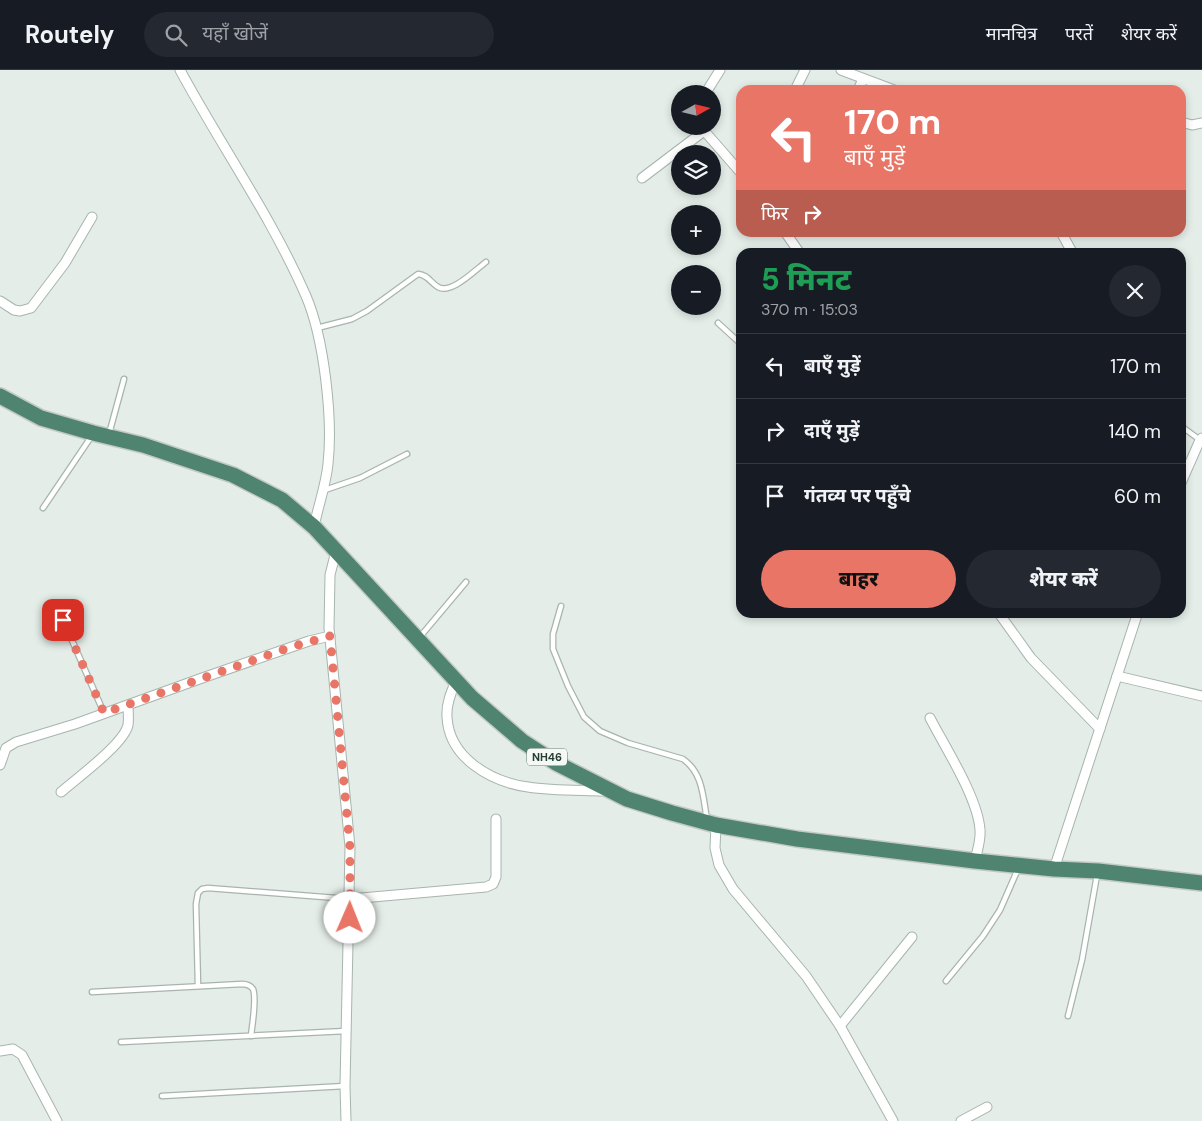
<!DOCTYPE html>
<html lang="hi">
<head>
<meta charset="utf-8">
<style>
  :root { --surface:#171b24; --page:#242831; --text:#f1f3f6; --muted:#9ea1a6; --line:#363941; --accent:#e97566 }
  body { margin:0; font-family:"DM Sans","Noto Sans Devanagari",sans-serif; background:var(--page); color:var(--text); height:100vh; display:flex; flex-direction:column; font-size:19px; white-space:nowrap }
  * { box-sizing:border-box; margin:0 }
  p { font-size:16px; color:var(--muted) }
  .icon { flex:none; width:28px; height:28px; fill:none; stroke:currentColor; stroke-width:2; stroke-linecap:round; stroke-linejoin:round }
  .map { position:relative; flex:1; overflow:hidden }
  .sheet { position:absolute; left:736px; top:178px; width:450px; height:370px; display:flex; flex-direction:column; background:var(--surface); border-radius:15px; box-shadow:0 2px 8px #0003 }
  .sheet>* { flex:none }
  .top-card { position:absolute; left:736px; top:15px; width:450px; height:152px; border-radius:15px; box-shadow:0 2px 8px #0003; background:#e97566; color:#fff; overflow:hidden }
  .needle { width:32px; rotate:82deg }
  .buttons { position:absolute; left:671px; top:15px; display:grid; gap:10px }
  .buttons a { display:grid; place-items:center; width:50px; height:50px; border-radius:50%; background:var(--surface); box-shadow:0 2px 8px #0003; font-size:25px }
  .pin { position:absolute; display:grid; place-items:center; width:42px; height:42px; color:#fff; margin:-21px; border-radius:10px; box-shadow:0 2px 8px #0006 }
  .me { position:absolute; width:55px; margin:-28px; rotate:1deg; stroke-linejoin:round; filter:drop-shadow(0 0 4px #0008) }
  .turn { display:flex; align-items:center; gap:18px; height:105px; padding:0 25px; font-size:22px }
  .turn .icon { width:65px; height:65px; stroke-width:2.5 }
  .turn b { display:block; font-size:35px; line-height:42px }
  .then { display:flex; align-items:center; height:48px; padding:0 25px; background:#0003; gap:10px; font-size:19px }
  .round { display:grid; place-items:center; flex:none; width:52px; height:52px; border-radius:26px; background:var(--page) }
  .summary { display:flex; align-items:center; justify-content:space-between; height:85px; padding:0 25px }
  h1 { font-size:30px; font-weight:800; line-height:38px; color:#1e9e55 }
  .button { display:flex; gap:10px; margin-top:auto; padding:10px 25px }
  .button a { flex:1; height:58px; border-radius:30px; background:var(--accent); color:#111; font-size:20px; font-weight:800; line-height:58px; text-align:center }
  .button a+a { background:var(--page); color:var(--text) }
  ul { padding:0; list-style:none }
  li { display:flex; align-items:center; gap:15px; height:65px; padding:0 25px; border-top:1px solid var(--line) }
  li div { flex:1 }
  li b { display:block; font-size:19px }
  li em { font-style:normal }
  header { display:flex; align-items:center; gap:30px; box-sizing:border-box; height:70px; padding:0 25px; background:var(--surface); border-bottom:1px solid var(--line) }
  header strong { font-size:24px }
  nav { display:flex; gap:28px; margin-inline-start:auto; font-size:18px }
  .search { width:350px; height:45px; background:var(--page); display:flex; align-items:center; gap:12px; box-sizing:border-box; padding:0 18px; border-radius:28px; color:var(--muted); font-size:19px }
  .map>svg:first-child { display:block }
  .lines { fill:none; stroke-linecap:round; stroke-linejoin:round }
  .service-casing { stroke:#a7b5ae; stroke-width:7 }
  .minor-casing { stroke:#a7b5ae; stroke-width:11 }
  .trunk-casing { stroke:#c2c9c6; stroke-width:18 }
  .service { stroke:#fff; stroke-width:4.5 }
  .minor { stroke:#fff; stroke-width:9 }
  .trunk { stroke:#4f8470; stroke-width:15 }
  .route { stroke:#e97566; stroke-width:9; stroke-dasharray:0 16.2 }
  .labels { text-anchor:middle; stroke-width:5; stroke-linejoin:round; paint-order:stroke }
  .shield { fill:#f5f9f6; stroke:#63756e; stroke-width:1 }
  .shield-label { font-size:11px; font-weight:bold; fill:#253d33 }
</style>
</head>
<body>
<header>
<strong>Routely</strong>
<div class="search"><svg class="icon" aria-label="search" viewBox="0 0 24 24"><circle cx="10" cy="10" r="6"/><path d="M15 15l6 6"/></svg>यहाँ खोजें</div>
<nav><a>मानचित्र</a><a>परतें</a><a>शेयर करें</a></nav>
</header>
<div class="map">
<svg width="1202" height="1051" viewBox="0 0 1202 1051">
  <rect width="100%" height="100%" fill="#e4ede8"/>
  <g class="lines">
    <!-- service casing -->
    <g class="service-casing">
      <g id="service">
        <path d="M 718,253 L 741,274"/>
        <path d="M 317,258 L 352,249 L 367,241 L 418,204 C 428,205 430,212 438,217 C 451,225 475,200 486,192"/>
        <path d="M 1181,356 L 1200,370"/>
        <path d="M 109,364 L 124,309"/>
        <path d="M 322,421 L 360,408 L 407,384"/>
        <path d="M 43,438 L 91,367"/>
        <path d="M 561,536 L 553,564 L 553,579 L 568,616 L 584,647 L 600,661 L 628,673 L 683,689 C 703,703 703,727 707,750"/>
        <path d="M 63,550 L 104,643"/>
        <path d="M 419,568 L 466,512"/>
        <path d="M 946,911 L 983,866 L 1000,840 L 1018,799"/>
        <path d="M 198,916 L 196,834 L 198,823 L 202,819 L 208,818 L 349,829"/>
        <path d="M 92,922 L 242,914 C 246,914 250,915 253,919 C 257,929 252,955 251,966"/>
        <path d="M 1068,946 L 1082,890 L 1097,805"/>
        <path d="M 121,972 L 346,961"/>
        <path d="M 162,1026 L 345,1016"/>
      </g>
    </g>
    <!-- minor casing -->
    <g class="minor-casing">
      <g id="minor">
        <path d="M 180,0 C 221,76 271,146 306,226 C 324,268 333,348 328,394 C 326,415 318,436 314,457"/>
        <path d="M 841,0 L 894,20"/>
        <path d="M 795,20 L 805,0"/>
        <path d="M 858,20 L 863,9"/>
        <path d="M 705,24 L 720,0"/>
        <path d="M 1181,52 L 1192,55 L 1202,53"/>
        <path d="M 700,56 L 741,103"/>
        <path d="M 642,108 L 704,61"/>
        <path d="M 785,162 L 799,182"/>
        <path d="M 1061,162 L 1072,182"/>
        <path d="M 0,231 L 14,240 L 20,241 L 31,238 L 65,193 L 92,147"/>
        <path d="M 1181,413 L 1200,370 L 1202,368"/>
        <path d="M 336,481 L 330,505 L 329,558 L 350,777 L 345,1016 L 346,1051"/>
        <path d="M 998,542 L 1031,588 L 1100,659"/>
        <path d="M 1117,606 L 1202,626"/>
        <path d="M 456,611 C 451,622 446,634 447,647 C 449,688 491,712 528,717 C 553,721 579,720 604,721"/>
        <path d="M 930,648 C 945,677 978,728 980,760 C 981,770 977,781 975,791"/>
        <path d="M 0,695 L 6,678 L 16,672 L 75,654 L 205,607 L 309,571 L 330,566"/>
        <path d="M 61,722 C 77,708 124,674 128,655 C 129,649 128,641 128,635"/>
        <path d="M 716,755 L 715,778 L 719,795 L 733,819 L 806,906 L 840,956 L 893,1051"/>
        <path d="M 1054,799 L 1138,542"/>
        <path d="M 350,829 L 486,817 L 493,814 L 496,807 L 496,749"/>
        <path d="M 840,956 L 912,867"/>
        <path d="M 0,981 L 13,979 L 22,985 L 57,1051"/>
        <path d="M 961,1051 L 987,1037"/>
      </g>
    </g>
    <!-- trunk casing -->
    <g class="trunk-casing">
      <path id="trunk" d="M 0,326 L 41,348 L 93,363 L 143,375 L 233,405 L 282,430 L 314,457 L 472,628 L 522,671 L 556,693 L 627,729 L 672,743 L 716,755 L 797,769 L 975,791 L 1054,799 L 1098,801 L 1202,813"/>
    </g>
    <!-- service -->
    <use href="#service" class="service"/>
    <!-- minor -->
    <use href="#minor" class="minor"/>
    <!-- trunk -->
    <use href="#trunk" class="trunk"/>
  </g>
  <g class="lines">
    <!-- route -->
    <path class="route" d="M 63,550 L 104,643 L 291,577 L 330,566 L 350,777 L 350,848"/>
  </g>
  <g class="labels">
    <!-- shield labels -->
    <rect class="shield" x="527" y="678.5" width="40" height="17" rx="4"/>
    <g class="shield-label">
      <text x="547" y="691">NH46</text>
    </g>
  </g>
</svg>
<div class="buttons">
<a><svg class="needle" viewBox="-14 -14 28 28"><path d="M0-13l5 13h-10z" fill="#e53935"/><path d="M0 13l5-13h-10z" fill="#9ea1a6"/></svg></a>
<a><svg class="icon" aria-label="layers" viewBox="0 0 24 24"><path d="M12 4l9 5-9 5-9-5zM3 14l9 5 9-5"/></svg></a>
<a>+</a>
<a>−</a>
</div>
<div class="pin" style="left:63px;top:550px;background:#d93025"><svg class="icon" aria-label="arrive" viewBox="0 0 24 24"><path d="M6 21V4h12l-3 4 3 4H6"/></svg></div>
<svg class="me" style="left:350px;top:848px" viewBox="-20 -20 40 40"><circle r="19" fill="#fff"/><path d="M0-13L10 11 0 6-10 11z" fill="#e97566"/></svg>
<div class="top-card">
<div class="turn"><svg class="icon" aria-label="left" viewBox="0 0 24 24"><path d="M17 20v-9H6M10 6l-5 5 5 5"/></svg><div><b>170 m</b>बाएँ मुड़ें</div></div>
<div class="then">फिर<svg class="icon" aria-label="right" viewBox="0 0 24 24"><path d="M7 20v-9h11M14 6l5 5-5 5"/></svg></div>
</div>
<section class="sheet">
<div class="summary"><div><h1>5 मिनट</h1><p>370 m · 15:03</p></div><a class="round"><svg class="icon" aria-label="close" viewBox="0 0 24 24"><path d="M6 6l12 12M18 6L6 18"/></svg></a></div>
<ul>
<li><svg class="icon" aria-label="left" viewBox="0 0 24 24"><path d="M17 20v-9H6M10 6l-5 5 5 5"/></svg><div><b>बाएँ मुड़ें</b></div><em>170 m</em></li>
<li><svg class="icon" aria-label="right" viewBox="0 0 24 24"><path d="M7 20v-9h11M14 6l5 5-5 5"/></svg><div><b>दाएँ मुड़ें</b></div><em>140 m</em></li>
<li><svg class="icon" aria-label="arrive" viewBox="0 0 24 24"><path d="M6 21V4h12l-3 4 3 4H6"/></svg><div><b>गंतव्य पर पहुँचे</b></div><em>60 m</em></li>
</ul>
<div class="button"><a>बाहर</a><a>शेयर करें</a></div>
</section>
</div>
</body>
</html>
